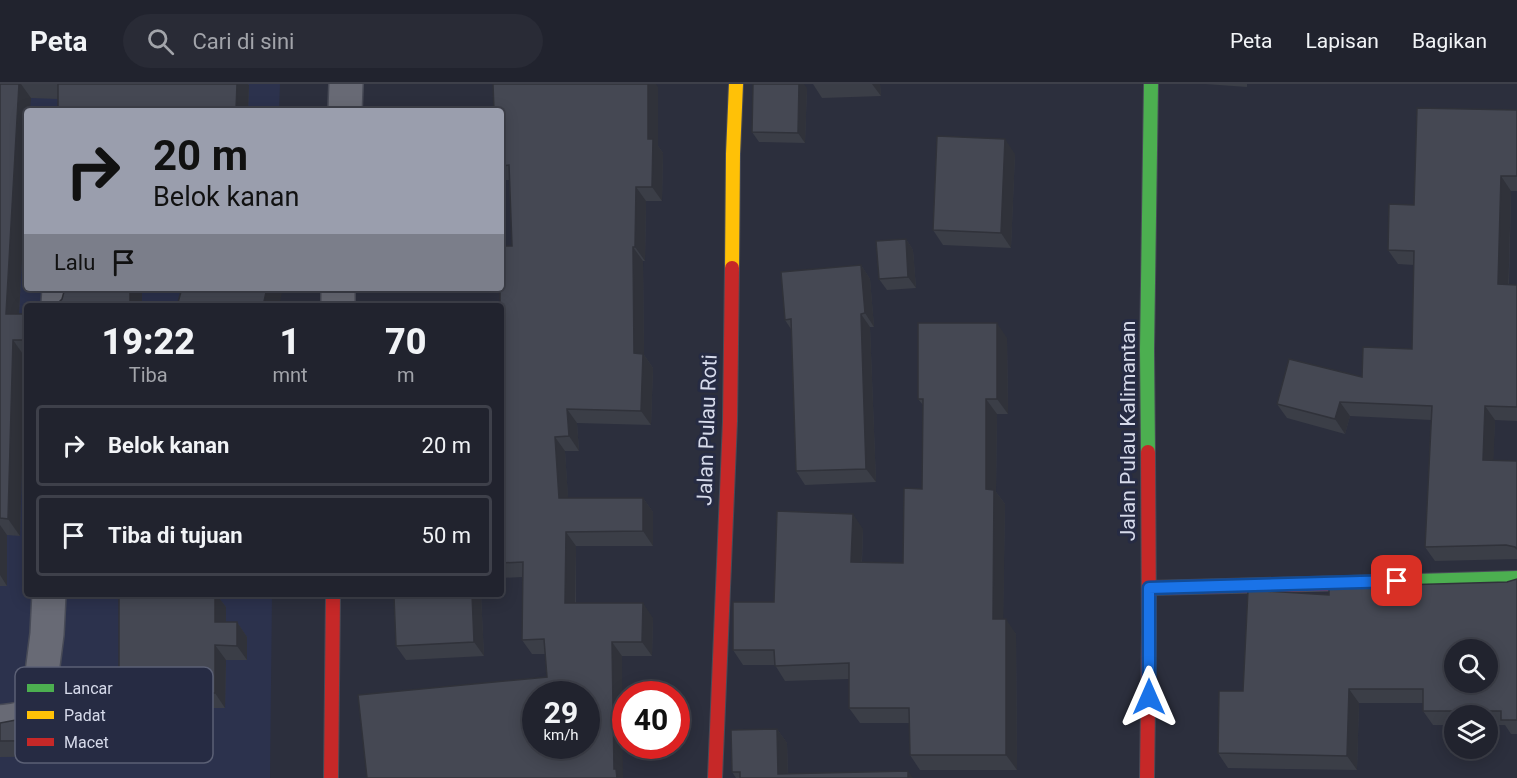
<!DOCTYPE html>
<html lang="id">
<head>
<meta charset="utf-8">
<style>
  :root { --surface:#21232e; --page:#292b36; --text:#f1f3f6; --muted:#a2a4aa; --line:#3e404a }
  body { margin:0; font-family:Roboto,sans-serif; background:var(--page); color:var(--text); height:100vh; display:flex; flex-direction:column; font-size:22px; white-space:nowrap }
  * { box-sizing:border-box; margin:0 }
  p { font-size:20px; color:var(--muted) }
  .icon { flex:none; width:33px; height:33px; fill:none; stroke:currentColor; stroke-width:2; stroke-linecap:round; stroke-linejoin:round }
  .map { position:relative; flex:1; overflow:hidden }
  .panel { position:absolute; left:24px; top:219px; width:480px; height:294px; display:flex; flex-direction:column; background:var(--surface); border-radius:6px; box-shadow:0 3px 15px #0003,0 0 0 2px var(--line) }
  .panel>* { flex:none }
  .guide { position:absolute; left:24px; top:24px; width:480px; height:183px; border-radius:6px; box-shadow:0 3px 15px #0003,0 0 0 2px var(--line); background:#9a9ead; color:#111; overflow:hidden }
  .buttons { position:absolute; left:1444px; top:555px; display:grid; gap:12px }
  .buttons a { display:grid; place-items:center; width:54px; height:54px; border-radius:50%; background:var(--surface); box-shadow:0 3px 15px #0003,0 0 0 2px var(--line); font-size:30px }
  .speed { position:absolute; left:522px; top:597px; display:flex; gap:12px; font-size:30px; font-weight:700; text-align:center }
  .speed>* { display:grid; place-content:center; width:78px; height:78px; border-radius:50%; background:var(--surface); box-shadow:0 3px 15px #0003,0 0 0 2px var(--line); line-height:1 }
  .speed small { font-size:15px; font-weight:400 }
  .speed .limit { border:9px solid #d22; background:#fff; color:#111 }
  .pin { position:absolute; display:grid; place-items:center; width:51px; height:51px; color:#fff; margin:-26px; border-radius:12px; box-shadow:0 3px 9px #0006 }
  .me { position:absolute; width:66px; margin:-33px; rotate:0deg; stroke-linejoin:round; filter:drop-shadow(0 0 4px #0008) }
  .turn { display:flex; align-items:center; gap:21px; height:126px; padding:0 30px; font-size:27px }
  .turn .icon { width:78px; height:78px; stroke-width:2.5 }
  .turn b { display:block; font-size:42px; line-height:51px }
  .then { display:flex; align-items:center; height:57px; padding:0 30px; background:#0003; gap:12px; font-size:22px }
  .eta { display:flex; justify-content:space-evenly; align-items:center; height:102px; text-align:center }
  .eta b { font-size:36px; font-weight:800; line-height:42px }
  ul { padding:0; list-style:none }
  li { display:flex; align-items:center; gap:18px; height:81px; margin:0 12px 9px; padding:0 18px; border:3px solid var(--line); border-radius:6px }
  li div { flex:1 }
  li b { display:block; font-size:22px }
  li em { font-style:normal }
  header { display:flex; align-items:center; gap:36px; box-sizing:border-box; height:84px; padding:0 30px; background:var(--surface); border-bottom:2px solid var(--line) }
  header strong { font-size:28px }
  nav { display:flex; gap:33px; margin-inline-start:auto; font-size:21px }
  .search { width:420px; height:54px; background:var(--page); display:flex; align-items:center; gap:15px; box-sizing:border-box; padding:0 21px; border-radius:33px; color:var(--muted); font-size:22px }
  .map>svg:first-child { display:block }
  .built { fill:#2c324d }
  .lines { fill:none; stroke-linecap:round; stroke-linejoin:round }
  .street-casing { stroke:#484b57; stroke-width:36 }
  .fast-casing { stroke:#484b57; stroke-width:16 }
  .slow-casing { stroke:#484b57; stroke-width:16 }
  .jam-casing { stroke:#484b57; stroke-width:16 }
  .street { stroke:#686a75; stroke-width:33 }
  .fast { stroke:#4caf50; stroke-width:14 }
  .slow { stroke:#ffc107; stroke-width:14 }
  .jam { stroke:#c62828; stroke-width:14 }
  .wall { fill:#3b3e47 }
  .shaded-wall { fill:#30323a }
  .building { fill:#454853; stroke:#30323a; stroke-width:1.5; fill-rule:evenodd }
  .route-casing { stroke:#114b97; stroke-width:15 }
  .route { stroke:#1a73e8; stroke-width:10 }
  .labels { text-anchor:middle; stroke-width:6; stroke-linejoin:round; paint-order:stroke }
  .street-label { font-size:21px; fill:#d6daea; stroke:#262b43 }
  .key { fill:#262b43; stroke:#5b6075; stroke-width:1.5 }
  .key-label { font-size:16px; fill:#d6daea }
</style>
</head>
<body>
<header>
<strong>Peta</strong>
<div class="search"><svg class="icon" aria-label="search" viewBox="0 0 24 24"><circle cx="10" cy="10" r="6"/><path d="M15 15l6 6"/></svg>Cari di sini</div>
<nav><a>Peta</a><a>Lapisan</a><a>Bagikan</a></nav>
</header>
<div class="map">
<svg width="1517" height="694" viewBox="0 0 1517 694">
  <rect width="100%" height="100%" fill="#2c2f3d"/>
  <!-- built -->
  <path class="built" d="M 0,0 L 280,0 L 279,27 L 27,27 L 27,204 L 277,204 L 276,222 L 27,222 L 27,510 L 272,510 L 270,694 L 0,694 Z"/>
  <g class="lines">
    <!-- street casing -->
    <g class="street-casing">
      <g id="street">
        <path d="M 345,27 L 346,0"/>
        <path d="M 58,222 L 59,204"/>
        <path d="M 338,222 L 338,204"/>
        <path d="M 0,638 C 19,635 27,637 38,620 L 47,550 L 49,510"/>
      </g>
    </g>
    <!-- fast casing -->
    <g class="fast-casing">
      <g id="fast">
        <path d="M 1148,368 L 1147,266 L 1151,0"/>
        <path d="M 1385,498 L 1517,494"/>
      </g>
    </g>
    <!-- slow casing -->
    <g class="slow-casing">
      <path id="slow" d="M 732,184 L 733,70 L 736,0"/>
    </g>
    <!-- jam casing -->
    <g class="jam-casing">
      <g id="jam">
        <path d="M 1149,504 L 1385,498"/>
        <path d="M 331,694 L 333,510"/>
        <path d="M 715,694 L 730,337 L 732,184"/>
        <path d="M 1147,694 L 1149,548 L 1148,368"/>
      </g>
    </g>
    <!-- street -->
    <use href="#street" class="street"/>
    <!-- fast -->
    <use href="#fast" class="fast"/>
    <!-- slow -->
    <use href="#slow" class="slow"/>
    <!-- jam -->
    <use href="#jam" class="jam"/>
  </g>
  <!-- wall -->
  <g class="wall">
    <path d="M 0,0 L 248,0 L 249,1 L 248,27 L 58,27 L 58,15 L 31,14 L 27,27 L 27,86 L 19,230 L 27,230 L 27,273 L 25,273 L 20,452 L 7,451 L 7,502 L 0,502 Z"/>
    <path d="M 813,0 L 880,0 L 881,12 L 822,14 Z"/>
    <path d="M 1205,0 L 1247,0 L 1247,3 Z"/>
    <path d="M 658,3 L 658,62 L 663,69 L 662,117 L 646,117 L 645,177 L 643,177 L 644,271 L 653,284 L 651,341 L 577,339 L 579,367 L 565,367 L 568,414 L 643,414 L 653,428 L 653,462 L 576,462 L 576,519 L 653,534 L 652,572 L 622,572 L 547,593 L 545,570 L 532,570 L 522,556 L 522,493 L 501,494 L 501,222 L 512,162 L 509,96 L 505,96 L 501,90 L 501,27 Z"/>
    <path d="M 807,4 L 805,59 L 759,58 L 752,48 Z"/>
    <path d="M 1517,26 L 1517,107 L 1511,107 L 1509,201 L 1517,201 L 1517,337 L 1495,336 L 1493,376 L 1517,377 L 1517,475 L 1435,477 L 1425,463 L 1431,336 L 1350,332 L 1345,350 L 1287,334 L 1277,320 L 1362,293 L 1412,265 L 1414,181 L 1398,180 L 1388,166 L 1414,121 Z"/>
    <path d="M 1015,70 L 1011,164 L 943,161 L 933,146 Z"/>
    <path d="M 906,155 L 913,166 L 916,204 L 887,206 L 879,195 Z"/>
    <path d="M 861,181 L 870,195 L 874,243 L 870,243 L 876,398 L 805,401 L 796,387 L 791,245 L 785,236 Z"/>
    <path d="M 1007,254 L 1008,330 L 997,330 L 996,408 L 1005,420 L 1003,535 L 1016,550 L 1017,686 L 920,686 L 910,671 L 909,639 L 860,639 L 849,624 L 849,595 L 785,597 L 775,581 L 743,581 L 733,566 L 774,518 L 863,445 L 862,478 L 903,479 L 922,405 L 923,321 L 918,315 Z"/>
    <path d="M 1517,495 L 1517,650 L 1511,650 L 1505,641 L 1488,641 L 1488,632 L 1455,632 L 1455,641 L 1433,641 L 1423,627 L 1423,619 L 1359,619 L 1357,686 L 1228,684 L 1218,669 L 1243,607 L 1329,511 L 1507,498 Z"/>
    <path d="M 119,510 L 216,510 L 226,523 L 226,538 L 237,538 L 247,553 L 247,576 L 226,576 L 225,624 L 129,624 L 119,609 Z"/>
    <path d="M 481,510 L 484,572 L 406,576 L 396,562 L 420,512 Z"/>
    <path d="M 133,630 L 133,672 L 0,673 L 0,639 Z"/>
    <path d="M 777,645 L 787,659 L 788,690 L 913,694 L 736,694 L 732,688 Z"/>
  </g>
  <!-- shaded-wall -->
  <g class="shaded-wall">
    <path d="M 19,0 L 21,0 L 31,14 L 30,27 L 27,27 L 27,86 L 18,247 L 6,230 Z"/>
    <path d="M 237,0 L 248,0 L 249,1 L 248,27 L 236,27 Z"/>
    <path d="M 648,0 L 656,0 L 658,3 L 658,62 L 663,69 L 662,117 L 652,103 L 648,55 Z"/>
    <path d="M 799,0 L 804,0 L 807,4 L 805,59 L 798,49 Z"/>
    <path d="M 872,0 L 880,0 L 881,12 Z"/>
    <path d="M 1005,55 L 1015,70 L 1011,164 L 1001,149 Z"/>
    <path d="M 1501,92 L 1511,107 L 1508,215 L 1498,200 Z"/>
    <path d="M 636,103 L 646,117 L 645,177 L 635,163 Z"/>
    <path d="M 906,155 L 913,166 L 916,204 L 908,193 Z"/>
    <path d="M 633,163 L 643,177 L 644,271 L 653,284 L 651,341 L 641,327 L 634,269 Z"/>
    <path d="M 861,181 L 870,195 L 874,243 L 865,229 Z"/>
    <rect x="130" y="204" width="12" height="18"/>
    <path d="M 267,204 L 283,204 L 279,222 L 263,222 Z"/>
    <path d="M 861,230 L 870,243 L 876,398 L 866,385 Z"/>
    <path d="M 997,239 L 1007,254 L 1008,330 L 997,315 Z"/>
    <path d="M 13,256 L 25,273 L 20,452 L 8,435 Z"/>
    <path d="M 986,315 L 997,330 L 996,408 L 1005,420 L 1003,550 L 993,535 L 986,405 Z"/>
    <path d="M 1340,318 L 1350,332 L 1345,350 L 1335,335 Z"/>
    <path d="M 1485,322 L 1495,336 L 1493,390 L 1483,376 Z"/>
    <path d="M 567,325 L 577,339 L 579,367 L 569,352 Z"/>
    <path d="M 555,353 L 565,367 L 569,428 L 559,414 Z"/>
    <path d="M 643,414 L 653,428 L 653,462 L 643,447 Z"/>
    <path d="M 853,430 L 863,445 L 861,493 L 851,478 Z"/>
    <path d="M 0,441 L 7,451 L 7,502 L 0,491 Z"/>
    <path d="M 566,448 L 576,462 L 575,533 L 565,519 Z"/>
    <path d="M 215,510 L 216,510 L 226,523 L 226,553 L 215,538 Z"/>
    <path d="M 472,510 L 481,510 L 484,572 L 474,558 Z"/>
    <path d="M 643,519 L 653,534 L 652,572 L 642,558 Z"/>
    <path d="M 1006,535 L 1016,550 L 1017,686 L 1006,671 Z"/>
    <path d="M 237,538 L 247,553 L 247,576 L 237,562 Z"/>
    <path d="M 612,558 L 622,572 L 623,694 L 617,694 L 614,685 Z"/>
    <path d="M 215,561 L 226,576 L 225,624 L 215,609 Z"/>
    <path d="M 1349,605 L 1359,619 L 1357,686 L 1347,672 Z"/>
    <path d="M 122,614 L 133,630 L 133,672 L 122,656 Z"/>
    <path d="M 777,645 L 787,659 L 788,694 L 778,690 Z"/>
    <path d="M 908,687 L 913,694 L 908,694 Z"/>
  </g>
  <!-- building -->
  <g class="building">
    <path d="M 0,0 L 19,0 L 6,230 L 27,230 L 27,256 L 13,256 L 8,435 L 0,434 Z"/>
    <path d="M 58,0 L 237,0 L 236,27 L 58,27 Z"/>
    <path d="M 493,0 L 648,0 L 648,55 L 653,55 L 652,103 L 636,103 L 635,163 L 633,163 L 634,269 L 643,270 L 641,327 L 567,325 L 569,352 L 555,353 L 559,414 L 643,414 L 643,447 L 566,448 L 565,519 L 643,519 L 642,558 L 612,558 L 614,685 L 616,685 L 617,694 L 367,694 L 358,611 L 547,593 L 544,555 L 522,556 L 523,478 L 501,479 L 501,222 L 500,222 L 500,204 L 501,204 L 501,162 L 512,162 L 509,81 L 501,82 L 501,27 L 494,27 ZM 536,610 L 586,610 L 586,662 L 536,662 Z"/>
    <path d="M 753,0 L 799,0 L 798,49 L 752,48 Z"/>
    <path d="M 1417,24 L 1517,26 L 1517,92 L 1501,92 L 1498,200 L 1517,201 L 1517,323 L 1485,322 L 1483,376 L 1517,377 L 1517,465 L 1515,463 L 1506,461 L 1425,463 L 1432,322 L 1340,318 L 1335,335 L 1277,320 L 1289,275 L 1362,293 L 1363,263 L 1412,265 L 1414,167 L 1388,166 L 1389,120 L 1414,121 Z"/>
    <path d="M 937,52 L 1005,55 L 1001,149 L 933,146 Z"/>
    <path d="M 906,155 L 908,193 L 879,195 L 876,157 Z"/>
    <path d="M 861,181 L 865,229 L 861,230 L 866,385 L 796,387 L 791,235 L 785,236 L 781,188 Z"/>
    <path d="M 65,204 L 130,204 L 130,222 L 56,222 L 56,221 L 62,215 Z"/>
    <path d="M 182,204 L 267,204 L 263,222 L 177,222 Z"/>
    <path d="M 918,239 L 997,239 L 997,315 L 986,315 L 986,405 L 994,406 L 993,535 L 1006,535 L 1006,671 L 910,671 L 909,624 L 849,624 L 849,579 L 775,582 L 774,566 L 733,566 L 733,518 L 774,518 L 777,427 L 853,430 L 851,478 L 903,479 L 904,404 L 922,405 L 923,315 L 918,315 Z"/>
    <path d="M 1517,495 L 1517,636 L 1501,636 L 1501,627 L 1423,627 L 1423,605 L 1349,605 L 1347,672 L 1218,669 L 1219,607 L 1243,607 L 1248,506 L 1329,511 L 1329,503 L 1507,498 ZM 1455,566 L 1488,566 L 1488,598 L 1455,598 Z"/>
    <path d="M 119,510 L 215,510 L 215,538 L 237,538 L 237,562 L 215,561 L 215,609 L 119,609 Z"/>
    <path d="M 420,510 L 472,510 L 474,558 L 396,562 L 394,513 L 420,512 Z"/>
    <path d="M 66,614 L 122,614 L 122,656 L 0,657 L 0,639 L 16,636 L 32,627 L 67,625 Z"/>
    <path d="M 777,645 L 778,690 L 908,687 L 908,694 L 740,694 L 740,688 L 732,688 L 731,646 Z"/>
  </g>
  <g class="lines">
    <!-- route casing -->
    <g class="route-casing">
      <path id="route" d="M 1149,613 L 1149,504 L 1397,497"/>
    </g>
    <!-- route -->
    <use href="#route" class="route"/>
  </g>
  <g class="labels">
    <!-- street labels -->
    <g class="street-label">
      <text transform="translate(707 346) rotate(-88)" y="7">Jalan Pulau Roti</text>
      <text transform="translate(1128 347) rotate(-90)" y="7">Jalan Pulau Kalimantan</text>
    </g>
  </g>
  <!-- legend -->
  <rect x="15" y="583" width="198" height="96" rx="9" class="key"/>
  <rect x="27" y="600" width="27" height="8" fill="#4caf50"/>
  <rect x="27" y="627" width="27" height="8" fill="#ffc107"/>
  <rect x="27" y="654" width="27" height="8" fill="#c62828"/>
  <g class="key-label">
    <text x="64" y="610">Lancar</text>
    <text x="64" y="637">Padat</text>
    <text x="64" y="664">Macet</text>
  </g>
</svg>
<div class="buttons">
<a><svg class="icon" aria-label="search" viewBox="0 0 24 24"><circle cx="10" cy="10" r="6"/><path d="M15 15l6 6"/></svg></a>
<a><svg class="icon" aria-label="layers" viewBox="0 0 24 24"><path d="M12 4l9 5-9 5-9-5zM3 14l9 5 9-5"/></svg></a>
</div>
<div class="speed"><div>29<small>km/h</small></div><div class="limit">40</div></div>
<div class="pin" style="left:1397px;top:497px;background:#d93025"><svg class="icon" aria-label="arrive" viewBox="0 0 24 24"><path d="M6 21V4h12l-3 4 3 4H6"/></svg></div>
<svg class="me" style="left:1149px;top:613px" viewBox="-20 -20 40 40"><path d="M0-17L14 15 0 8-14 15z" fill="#1a73e8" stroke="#fff" stroke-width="4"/></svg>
<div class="guide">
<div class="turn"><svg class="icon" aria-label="right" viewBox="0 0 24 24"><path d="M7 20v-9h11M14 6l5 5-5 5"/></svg><div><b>20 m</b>Belok kanan</div></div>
<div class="then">Lalu<svg class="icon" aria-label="arrive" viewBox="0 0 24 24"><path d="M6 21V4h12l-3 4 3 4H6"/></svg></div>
</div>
<section class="panel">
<div class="eta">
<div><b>19:22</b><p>Tiba</p></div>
<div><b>1</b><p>mnt</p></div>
<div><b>70</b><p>m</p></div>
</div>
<ul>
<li><svg class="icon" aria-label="right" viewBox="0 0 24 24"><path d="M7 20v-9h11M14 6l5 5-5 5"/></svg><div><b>Belok kanan</b></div><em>20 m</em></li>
<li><svg class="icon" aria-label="arrive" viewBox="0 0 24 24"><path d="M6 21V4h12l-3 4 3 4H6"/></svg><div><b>Tiba di tujuan</b></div><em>50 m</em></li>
</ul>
</section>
</div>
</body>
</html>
